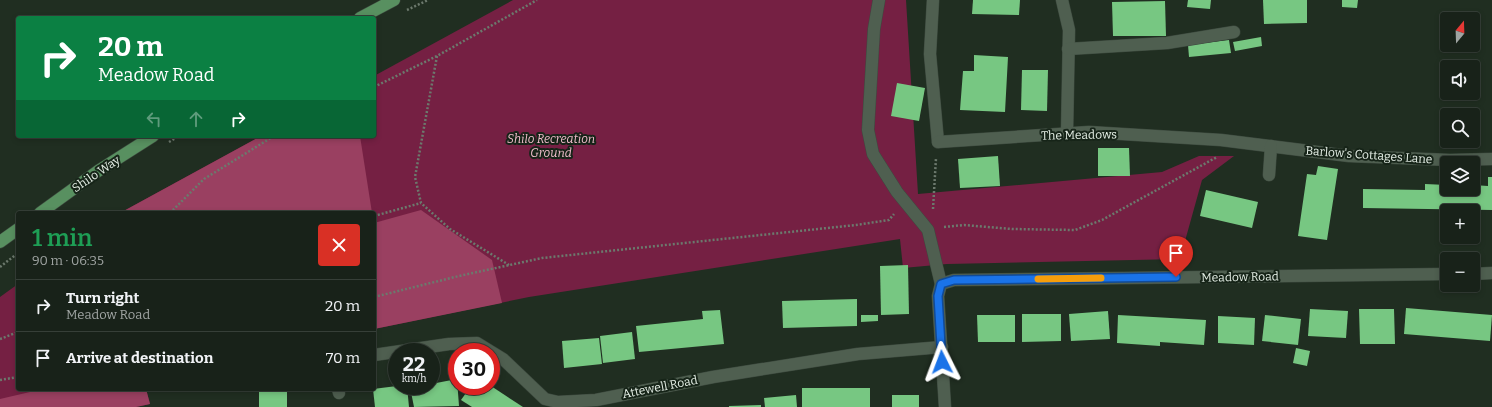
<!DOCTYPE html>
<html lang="en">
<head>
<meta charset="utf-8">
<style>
  :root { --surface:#182219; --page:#212a22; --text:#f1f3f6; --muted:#9fa4a2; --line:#363f38 }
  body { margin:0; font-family:Bitter,serif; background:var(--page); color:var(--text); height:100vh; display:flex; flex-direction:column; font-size:15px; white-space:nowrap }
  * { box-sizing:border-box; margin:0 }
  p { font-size:13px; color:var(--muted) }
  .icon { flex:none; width:22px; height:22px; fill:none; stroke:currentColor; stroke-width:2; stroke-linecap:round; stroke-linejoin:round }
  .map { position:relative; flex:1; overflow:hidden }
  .drawer { position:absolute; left:16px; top:211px; width:360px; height:180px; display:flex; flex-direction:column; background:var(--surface); border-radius:4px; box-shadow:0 2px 6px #0003,0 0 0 1px var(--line) }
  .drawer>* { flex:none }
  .top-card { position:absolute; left:16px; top:16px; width:360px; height:122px; border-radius:4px; box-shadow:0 2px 6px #0003,0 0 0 1px var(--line); background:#0b8043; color:#fff; overflow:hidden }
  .needle { width:26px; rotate:19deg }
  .buttons { position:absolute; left:1440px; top:12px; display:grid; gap:8px }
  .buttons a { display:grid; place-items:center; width:40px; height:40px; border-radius:4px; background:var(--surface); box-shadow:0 2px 6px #0003,0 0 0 1px var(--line); font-size:20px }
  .speed { position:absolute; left:388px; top:343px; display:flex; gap:8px; font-size:20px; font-weight:700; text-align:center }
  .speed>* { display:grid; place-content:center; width:52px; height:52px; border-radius:50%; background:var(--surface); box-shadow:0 2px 6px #0003,0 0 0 1px var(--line); line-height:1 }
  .speed small { font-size:10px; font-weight:400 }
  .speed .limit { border:6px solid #d22; background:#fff; color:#111 }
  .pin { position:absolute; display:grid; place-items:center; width:34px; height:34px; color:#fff; margin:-41px -17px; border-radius:50% 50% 50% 0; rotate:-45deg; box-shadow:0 0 4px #0007 }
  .pin .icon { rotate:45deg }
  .me { position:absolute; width:44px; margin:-22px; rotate:357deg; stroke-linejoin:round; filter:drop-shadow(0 0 3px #0008) }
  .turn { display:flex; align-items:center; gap:14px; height:84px; padding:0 16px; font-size:18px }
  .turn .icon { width:52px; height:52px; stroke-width:2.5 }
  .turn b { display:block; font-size:28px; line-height:34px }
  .lanes { display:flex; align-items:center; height:38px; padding:0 16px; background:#0003; justify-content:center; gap:20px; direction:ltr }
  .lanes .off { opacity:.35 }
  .round { display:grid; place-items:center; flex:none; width:42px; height:42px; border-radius:4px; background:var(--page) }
  .overview { display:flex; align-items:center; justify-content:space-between; height:68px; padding:0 16px }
  h1 { font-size:24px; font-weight:600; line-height:30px; color:#1e9e55 }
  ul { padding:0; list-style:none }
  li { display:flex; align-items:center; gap:12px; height:52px; padding:0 16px; border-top:1px solid var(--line) }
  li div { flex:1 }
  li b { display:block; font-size:15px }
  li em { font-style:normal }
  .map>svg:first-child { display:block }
  .green { fill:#752043 }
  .forest { fill:#9a4061 }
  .building { fill:#77c782 }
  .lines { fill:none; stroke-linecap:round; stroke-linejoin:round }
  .service-casing { stroke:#3d4a3f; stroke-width:13 }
  .minor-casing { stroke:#3d4a3f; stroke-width:13 }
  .primary-casing { stroke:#3d4a3f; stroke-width:13 }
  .path { stroke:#6c796d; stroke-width:2.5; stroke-dasharray:2 2; stroke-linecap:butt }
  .service { stroke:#4f5f50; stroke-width:12 }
  .minor { stroke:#4f5f50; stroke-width:12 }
  .primary { stroke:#589060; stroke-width:12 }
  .route-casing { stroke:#114b97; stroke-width:10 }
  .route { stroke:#1a73e8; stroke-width:7 }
  .slow { stroke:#f59e0b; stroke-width:7 }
  .labels { text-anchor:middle; stroke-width:4; stroke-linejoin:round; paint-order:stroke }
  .street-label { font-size:12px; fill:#e5efe6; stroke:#162418 }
  .park-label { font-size:12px; font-style:italic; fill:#f2becd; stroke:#162418 }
</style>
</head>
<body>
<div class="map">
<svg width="1492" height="407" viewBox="0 0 1492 407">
  <rect width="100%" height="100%" fill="#202e21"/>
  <!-- green -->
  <g class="green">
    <path d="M 513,0 L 906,0 L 918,194 L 1162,172 L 1199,156 L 1234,156 L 1202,180 L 1180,259 L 947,264 L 903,268 L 900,239 L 529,297 L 374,329 L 374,213 L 120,213 L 261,136 L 374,136 L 374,76 Z"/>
    <path d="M 18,284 L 18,389 L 146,389 L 150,404 L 136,407 L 0,407 L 0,297 Z"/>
  </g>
  <!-- forest -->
  <g class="forest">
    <path d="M 261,136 L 360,136 L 372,213 L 120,213 Z"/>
    <path d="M 421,210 L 492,260 L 502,303 L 374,329 L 374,223 Z"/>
    <path d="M 30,389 L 146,389 L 150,404 L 136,407 L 0,407 L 0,399 L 30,392 Z"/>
  </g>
  <!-- building -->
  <g class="building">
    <path d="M 973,0 L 1020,0 L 1019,15 L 972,14 Z"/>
    <path d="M 1188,0 L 1211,0 L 1210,9 L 1187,7 Z"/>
    <path d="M 1263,0 L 1307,0 L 1307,23 L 1264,24 Z"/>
    <path d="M 1342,0 L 1358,0 L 1357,8 L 1342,7 Z"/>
    <path d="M 1165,1 L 1166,36 L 1113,36 L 1112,2 Z"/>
    <path d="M 1261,37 L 1262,46 L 1235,51 L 1233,42 Z"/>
    <path d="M 1229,40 L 1231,53 L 1189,57 L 1188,45 Z"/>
    <path d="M 974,55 L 1008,57 L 1005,112 L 960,110 L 963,71 L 974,71 Z"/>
    <path d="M 1022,70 L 1048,70 L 1047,111 L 1021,110 Z"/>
    <path d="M 897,83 L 925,88 L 919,121 L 891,116 Z"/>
    <path d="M 1098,148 L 1129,148 L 1130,176 L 1098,176 Z"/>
    <path d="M 998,156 L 1000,186 L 960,188 L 958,159 Z"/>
    <path d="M 1318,166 L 1338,169 L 1327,240 L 1298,236 L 1307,174 L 1316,175 Z"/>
    <path d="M 1488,177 L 1492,177 L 1492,210 L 1363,208 L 1363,189 L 1425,190 L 1425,184 L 1447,185 L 1447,189 L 1473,189 L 1473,185 L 1488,186 Z"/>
    <path d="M 1206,190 L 1258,202 L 1252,228 L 1200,216 Z"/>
    <path d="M 908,265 L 909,314 L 881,315 L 880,266 Z"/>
    <path d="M 857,299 L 857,326 L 783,328 L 782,301 Z"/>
    <path d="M 1406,308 L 1492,315 L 1490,341 L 1404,334 Z"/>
    <path d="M 1310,309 L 1348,311 L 1346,338 L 1308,336 Z"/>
    <path d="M 1359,309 L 1394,309 L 1395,344 L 1360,344 Z"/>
    <path d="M 720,310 L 724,344 L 639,352 L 636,326 L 703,319 L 702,311 Z"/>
    <path d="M 1108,311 L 1110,339 L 1071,341 L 1069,314 Z"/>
    <path d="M 1022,314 L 1061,314 L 1061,341 L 1022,342 Z"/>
    <path d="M 861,315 L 878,315 L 878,321 L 861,322 Z"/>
    <path d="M 977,315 L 1015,315 L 1015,342 L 978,342 Z"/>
    <path d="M 1118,315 L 1206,320 L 1204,345 L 1160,342 L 1160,346 L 1117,343 Z"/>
    <path d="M 1265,315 L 1301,319 L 1298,345 L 1262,341 Z"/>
    <path d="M 1218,316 L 1255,318 L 1254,345 L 1218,343 Z"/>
    <path d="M 632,332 L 635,359 L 603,363 L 600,336 Z"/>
    <path d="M 599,338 L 602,364 L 564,368 L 562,341 Z"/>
    <path d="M 1296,348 L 1310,351 L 1307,366 L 1293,363 Z"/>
    <path d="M 457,379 L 459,406 L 414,407 L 410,387 L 431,386 L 431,384 Z"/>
    <path d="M 397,386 L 407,386 L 409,407 L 375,407 L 373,389 Z"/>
    <path d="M 471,386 L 491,386 L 523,407 L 472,407 L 461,400 Z"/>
    <rect x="802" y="388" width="68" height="19"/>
    <rect x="259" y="389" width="28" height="18"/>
    <path d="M 796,395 L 797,407 L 765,407 L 764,398 Z"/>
    <rect x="892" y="395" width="27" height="12"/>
    <path d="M 761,405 L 761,407 L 729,407 L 729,406 Z"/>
  </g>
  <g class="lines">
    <!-- service casing -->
    <g class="service-casing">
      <g id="service">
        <path d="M 879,0 L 874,29 L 868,130 L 873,154 L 897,192 L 928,230 L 941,284"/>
        <path d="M 933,0 L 930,54 L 938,142"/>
        <path d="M 1062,0 L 1069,30 L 1067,133"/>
        <path d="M 1068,49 L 1167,43 L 1234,32"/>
      </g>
    </g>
    <!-- minor casing -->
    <g class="minor-casing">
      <g id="minor">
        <path d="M 938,142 L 1089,132 L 1221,140 L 1349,156 L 1450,160 L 1492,159"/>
        <path d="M 1269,175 L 1271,146"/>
        <path d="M 1473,274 L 1492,273"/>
        <path d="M 374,355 L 449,344 L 477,343 L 503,359 L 545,399 L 558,402 L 596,400 L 713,377 L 858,354 L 942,347"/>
        <path d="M 338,389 L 339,393"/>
        <path d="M 945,407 L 938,296 L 941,284 L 954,280 L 1447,274"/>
      </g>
    </g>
    <!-- primary casing -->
    <g class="primary-casing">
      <g id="primary">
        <path d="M 360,18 L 394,0"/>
        <path d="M 40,213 L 98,171 L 153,136"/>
        <path d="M 0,242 L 18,229"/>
      </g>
    </g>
    <!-- path -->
    <g class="path">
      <path d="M 407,10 L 428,0"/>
      <path d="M 437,56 L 415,177 L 421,203 L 450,229 L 509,265"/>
      <path d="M 374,87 L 437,56 L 537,0"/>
      <path d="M 169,142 L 179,136"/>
      <path d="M 933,209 L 936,158"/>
      <path d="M 170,213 L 204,179 L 274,136"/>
      <path d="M 374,216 L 421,203"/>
      <path d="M 944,227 L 964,225 L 1012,229 L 1075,230 L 1102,220 L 1217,157"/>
      <path d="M 0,267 L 18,253"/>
      <path d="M 374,297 L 459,276 L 542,258 L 856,225 L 889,220 L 894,214"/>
      <path d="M 0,339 L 18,332"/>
      <path d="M 0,380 L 18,377"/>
    </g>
    <!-- service -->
    <use href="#service" class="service"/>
    <!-- minor -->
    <use href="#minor" class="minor"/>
    <!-- primary -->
    <use href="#primary" class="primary"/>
  </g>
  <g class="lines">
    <!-- route casing -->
    <g class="route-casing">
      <path id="route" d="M 942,362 L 938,296 L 941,284 L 954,280 L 1176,277"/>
    </g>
    <!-- route -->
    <use href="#route" class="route"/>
    <!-- slow -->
    <path class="slow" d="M 1038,279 L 1101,278"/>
  </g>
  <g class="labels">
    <!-- street labels -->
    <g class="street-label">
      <text transform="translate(1079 135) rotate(-1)" y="4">The Meadows</text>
      <text transform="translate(1369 155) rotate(4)" y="4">Barlow's Cottages Lane</text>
      <text transform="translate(96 174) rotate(-34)" y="4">Shilo Way</text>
      <text transform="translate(1240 277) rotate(-1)" y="4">Meadow Road</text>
      <text transform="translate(660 387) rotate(-11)" y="4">Attewell Road</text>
    </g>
    <!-- park labels -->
    <g class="park-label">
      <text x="551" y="143">Shilo Recreation<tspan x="551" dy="14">Ground</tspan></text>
    </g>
  </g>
</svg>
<div class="buttons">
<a><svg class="needle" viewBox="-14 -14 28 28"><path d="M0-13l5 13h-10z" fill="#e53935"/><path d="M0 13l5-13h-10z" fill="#9fa4a2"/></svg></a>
<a><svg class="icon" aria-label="sound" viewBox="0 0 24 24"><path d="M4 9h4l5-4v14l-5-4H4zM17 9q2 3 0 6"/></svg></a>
<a><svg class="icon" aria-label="search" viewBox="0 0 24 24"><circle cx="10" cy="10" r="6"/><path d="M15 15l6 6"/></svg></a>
<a><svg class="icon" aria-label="layers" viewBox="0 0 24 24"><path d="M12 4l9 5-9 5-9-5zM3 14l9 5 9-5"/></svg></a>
<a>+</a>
<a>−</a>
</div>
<div class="speed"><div>22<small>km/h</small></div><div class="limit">30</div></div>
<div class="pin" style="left:1176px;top:277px;background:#d93025"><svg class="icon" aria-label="arrive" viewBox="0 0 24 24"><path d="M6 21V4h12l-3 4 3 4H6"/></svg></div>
<svg class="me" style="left:942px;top:362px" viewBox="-20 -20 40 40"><path d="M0-17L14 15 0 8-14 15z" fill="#1a73e8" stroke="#fff" stroke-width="4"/></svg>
<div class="top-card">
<div class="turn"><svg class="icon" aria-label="right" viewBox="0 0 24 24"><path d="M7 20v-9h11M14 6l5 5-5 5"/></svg><div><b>20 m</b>Meadow Road</div></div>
<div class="lanes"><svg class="icon off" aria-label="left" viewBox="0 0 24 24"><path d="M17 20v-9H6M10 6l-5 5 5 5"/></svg><svg class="icon off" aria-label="ahead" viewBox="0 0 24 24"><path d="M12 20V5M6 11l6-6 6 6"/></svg><svg class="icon" aria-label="right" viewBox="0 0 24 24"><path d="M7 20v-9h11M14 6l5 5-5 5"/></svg></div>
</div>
<section class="drawer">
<div class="overview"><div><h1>1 min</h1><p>90 m · 06:35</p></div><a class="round" style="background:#d93025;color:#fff"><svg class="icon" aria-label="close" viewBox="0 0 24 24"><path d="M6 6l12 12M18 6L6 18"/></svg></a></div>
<ul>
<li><svg class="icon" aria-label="right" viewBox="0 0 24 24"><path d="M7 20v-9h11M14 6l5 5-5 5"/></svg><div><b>Turn right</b><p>Meadow Road</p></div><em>20 m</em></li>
<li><svg class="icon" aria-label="arrive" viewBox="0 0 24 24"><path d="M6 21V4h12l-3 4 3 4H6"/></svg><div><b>Arrive at destination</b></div><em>70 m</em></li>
</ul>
</section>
</div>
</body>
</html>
